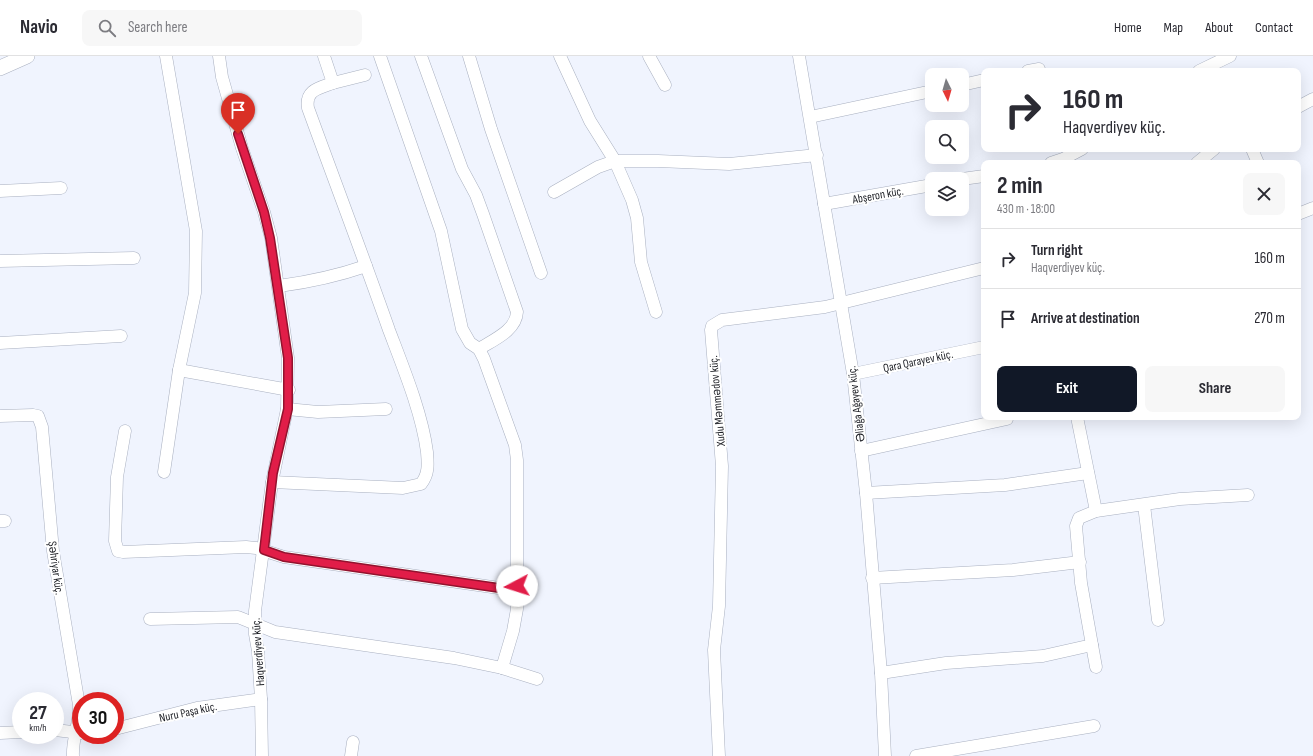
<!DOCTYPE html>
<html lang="en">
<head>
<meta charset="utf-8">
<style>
  :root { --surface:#fff; --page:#f7f7f7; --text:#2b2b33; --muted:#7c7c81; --line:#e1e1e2; --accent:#111827 }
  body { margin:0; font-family:"Sofia Sans Condensed",sans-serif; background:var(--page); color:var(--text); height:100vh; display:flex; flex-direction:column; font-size:15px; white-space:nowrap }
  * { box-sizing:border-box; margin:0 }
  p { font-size:13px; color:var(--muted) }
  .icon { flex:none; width:22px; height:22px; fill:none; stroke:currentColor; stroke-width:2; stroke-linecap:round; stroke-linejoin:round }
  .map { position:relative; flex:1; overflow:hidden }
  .details { position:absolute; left:981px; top:104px; width:320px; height:260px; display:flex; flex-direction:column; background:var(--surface); border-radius:8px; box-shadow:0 4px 16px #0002 }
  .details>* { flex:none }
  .top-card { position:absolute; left:981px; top:12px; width:320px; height:84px; border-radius:8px; box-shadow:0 4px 16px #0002; background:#fff; color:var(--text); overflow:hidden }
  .needle { width:26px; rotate:175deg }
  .fabs { position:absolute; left:925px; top:12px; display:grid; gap:8px }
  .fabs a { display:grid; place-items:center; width:44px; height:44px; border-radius:8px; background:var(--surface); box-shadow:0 4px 16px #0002; font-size:20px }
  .speed { position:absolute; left:12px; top:636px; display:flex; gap:8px; font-size:20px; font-weight:700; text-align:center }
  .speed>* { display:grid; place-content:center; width:52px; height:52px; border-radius:50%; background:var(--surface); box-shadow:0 4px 16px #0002; line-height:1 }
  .speed small { font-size:10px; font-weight:400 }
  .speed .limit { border:6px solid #d22; background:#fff; color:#111 }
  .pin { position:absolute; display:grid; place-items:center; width:34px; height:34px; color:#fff; margin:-41px -17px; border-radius:50% 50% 50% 0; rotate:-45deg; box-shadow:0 0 4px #0007 }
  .pin .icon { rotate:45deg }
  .me { position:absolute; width:44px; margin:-22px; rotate:265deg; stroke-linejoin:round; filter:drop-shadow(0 0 3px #0008) }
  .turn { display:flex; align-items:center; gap:14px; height:84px; padding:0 16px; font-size:18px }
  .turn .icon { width:52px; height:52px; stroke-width:2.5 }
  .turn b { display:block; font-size:28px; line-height:34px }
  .round { display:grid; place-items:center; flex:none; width:42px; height:42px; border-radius:8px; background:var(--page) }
  .headline { display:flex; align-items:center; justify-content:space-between; height:68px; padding:0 16px }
  h1 { font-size:24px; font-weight:700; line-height:30px }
  .action { display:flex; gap:8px; margin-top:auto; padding:8px 16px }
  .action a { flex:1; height:46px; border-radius:8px; background:var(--accent); color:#fff; font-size:16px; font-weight:700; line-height:46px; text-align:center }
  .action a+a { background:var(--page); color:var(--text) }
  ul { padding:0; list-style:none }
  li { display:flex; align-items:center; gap:12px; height:60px; padding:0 16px; border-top:1px solid var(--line) }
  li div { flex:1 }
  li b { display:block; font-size:15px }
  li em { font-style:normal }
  header { display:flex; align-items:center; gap:24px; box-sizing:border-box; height:56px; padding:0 20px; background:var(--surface); border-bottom:1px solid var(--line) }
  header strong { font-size:19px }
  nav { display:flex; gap:22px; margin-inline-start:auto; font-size:14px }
  .search { width:280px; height:36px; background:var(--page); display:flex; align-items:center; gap:10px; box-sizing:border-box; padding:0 14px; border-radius:8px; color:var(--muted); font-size:15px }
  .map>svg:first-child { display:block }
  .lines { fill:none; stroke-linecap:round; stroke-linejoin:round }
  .minor-casing { stroke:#a9b0c0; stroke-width:13 }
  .tertiary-casing { stroke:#a9b0c0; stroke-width:16 }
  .minor { stroke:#fff; stroke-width:12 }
  .tertiary { stroke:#fff; stroke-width:15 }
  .route-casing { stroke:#92132f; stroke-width:10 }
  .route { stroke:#e11d48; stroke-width:7 }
  .labels { text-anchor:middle; stroke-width:4; stroke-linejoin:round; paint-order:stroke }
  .street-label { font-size:12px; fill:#1c1e24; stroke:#fff }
</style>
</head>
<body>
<header>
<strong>Navio</strong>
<div class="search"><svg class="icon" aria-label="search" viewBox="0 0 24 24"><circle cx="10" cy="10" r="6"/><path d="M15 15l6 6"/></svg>Search here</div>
<nav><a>Home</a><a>Map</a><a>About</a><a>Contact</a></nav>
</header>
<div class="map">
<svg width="1313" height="700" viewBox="0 0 1313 700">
  <rect width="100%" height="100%" fill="#f0f4fe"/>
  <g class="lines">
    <!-- minor casing -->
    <g class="minor-casing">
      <g id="minor">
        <path d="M 219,0 L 222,21 L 242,92 L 264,156 L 271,182 L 288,302 L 287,353 L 272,426 L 255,555 L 255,578 L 258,595 L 261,643 L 262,700"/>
        <path d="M 380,0 L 441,175 L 462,273 L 470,287 L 479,293"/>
        <path d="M 421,0 L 462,113 L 476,139 L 483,158 L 517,256 C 516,275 493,284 479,293 L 484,303 L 515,389 L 517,404 L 517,553 L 513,575 L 502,612"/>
        <path d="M 469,0 L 491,73 L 541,217"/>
        <path d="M 560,0 L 590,65 L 615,105 L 632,144 L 637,162 L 641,206 L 656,256"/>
        <path d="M 649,0 L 665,29"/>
        <path d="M 799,0 L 853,318 L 866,437 L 881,617 L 885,700"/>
        <path d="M 1028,15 L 1039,13"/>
        <path d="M 1199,15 L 1230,0"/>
        <path d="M 333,27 L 365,19"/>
        <path d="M 962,29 L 984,24"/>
        <path d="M 1298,51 L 1313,43"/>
        <path d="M 810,61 L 932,35"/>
        <path d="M 1252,93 L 1258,107"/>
        <path d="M 1051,107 L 1063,103 L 1082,93"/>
        <path d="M 1197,107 L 1214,93"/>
        <path d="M 962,123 L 984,120"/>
        <path d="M 0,135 L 61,132"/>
        <path d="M 554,136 L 598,111 L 615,105 L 658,105 L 729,108 L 817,99"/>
        <path d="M 824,148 L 932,129"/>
        <path d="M 1298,158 L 1313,152"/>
        <path d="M 0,205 L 134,202"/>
        <path d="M 279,230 C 309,226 337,220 366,210"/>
        <path d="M 0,287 L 121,280"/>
        <path d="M 179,314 L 289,334"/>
        <path d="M 853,318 L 984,291"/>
        <path d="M 287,353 L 318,356 L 386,353"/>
        <path d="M 0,360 L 33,359 L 38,360 L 42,371 L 53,495 L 79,649 C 80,667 72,682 73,700"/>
        <path d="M 1077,361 L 1096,455"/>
        <path d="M 125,375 L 117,421 L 115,485 L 118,495 L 123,496 L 246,491 L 256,492 L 284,501 L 499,532 L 517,530"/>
        <path d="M 861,395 L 1007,363"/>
        <path d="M 164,416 L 179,314 L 195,237 L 196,175 L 166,0"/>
        <path d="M 272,426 L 403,432 L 421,428 C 429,418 428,408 427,396 C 422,357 403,311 389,274 C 363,200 335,126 308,52 C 305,34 319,32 333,27 L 324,0"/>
        <path d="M 866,437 L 1005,429 L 1088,417"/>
        <path d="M 1144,449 L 1158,564"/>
        <path d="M 0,465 L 5,465"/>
        <path d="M 872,522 L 1013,514 L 1080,506"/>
        <path d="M 150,563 L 238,561 L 275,576 L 454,602 L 502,612 L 537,623"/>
        <path d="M 1092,589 L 1096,611"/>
        <path d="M 881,617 L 946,607 L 1043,600 L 1092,589 L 1081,527 L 1076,470 L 1079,462 L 1096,455 L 1180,443 L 1248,439"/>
        <path d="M 115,673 L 197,652 L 261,643"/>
        <path d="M 55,674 L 81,677"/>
        <path d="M 0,677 L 21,676"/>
        <path d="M 351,700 L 353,686"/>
        <path d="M 719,700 L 714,594 L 719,550 L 722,410 L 711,274 L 712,270 L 722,264 L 825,251 L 984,212"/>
        <path d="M 916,700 L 1094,670"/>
      </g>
    </g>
    <!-- tertiary casing -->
    <g class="tertiary-casing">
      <path id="tertiary" d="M 0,12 L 27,0"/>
    </g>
    <!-- minor -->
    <use href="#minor" class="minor"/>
    <!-- tertiary -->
    <use href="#tertiary" class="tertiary"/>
  </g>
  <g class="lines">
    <!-- route casing -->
    <g class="route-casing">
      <path id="route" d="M 238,78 L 264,156 L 270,182 L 288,302 L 288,353 L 273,417 L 264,494 L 284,501 L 499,532 L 517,530"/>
    </g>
    <!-- route -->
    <use href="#route" class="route"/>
  </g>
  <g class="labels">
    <!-- street labels -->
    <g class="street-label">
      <text transform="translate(878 139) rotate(-10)" y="4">Abşeron küç.</text>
      <text transform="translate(918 305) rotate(-12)" y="4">Qara Qarayev küç.</text>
      <text transform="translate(717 345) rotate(-95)" y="4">Xudu Məmmədov küç.</text>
      <text transform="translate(856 348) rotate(-97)" y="4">Əliağa Ağayev küç.</text>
      <text transform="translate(56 512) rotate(82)" y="4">Şəhriyar küç.</text>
      <text transform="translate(258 596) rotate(-94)" y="4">Haqverdiyev küç.</text>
      <text transform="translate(188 656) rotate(-12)" y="4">Nuru Paşa küç.</text>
    </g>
  </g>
</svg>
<div class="fabs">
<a><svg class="needle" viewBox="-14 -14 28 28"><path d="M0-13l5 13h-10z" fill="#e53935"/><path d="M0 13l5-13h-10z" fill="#7c7c81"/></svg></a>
<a><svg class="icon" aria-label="search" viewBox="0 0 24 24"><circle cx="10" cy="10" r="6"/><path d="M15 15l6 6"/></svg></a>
<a><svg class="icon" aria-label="layers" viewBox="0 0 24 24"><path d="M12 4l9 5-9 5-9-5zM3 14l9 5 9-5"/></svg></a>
</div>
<div class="speed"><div>27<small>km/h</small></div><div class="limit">30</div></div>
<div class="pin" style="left:238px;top:78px;background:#d93025"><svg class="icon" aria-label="arrive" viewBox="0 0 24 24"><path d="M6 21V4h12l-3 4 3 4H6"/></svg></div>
<svg class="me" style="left:517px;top:530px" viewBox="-20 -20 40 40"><circle r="19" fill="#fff"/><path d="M0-13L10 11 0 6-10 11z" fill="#e11d48"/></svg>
<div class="top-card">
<div class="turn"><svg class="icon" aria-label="right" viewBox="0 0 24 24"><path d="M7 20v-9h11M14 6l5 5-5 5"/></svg><div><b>160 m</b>Haqverdiyev küç.</div></div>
</div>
<section class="details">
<div class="headline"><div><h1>2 min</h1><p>430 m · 18:00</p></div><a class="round"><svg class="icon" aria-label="close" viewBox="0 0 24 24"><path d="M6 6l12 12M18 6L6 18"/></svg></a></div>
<ul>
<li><svg class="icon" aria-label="right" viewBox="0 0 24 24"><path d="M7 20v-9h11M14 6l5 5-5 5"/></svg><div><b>Turn right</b><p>Haqverdiyev küç.</p></div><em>160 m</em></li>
<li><svg class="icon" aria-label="arrive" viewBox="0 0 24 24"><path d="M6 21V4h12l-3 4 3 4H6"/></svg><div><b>Arrive at destination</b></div><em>270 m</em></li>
</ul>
<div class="action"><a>Exit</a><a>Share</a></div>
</section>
</div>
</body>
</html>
